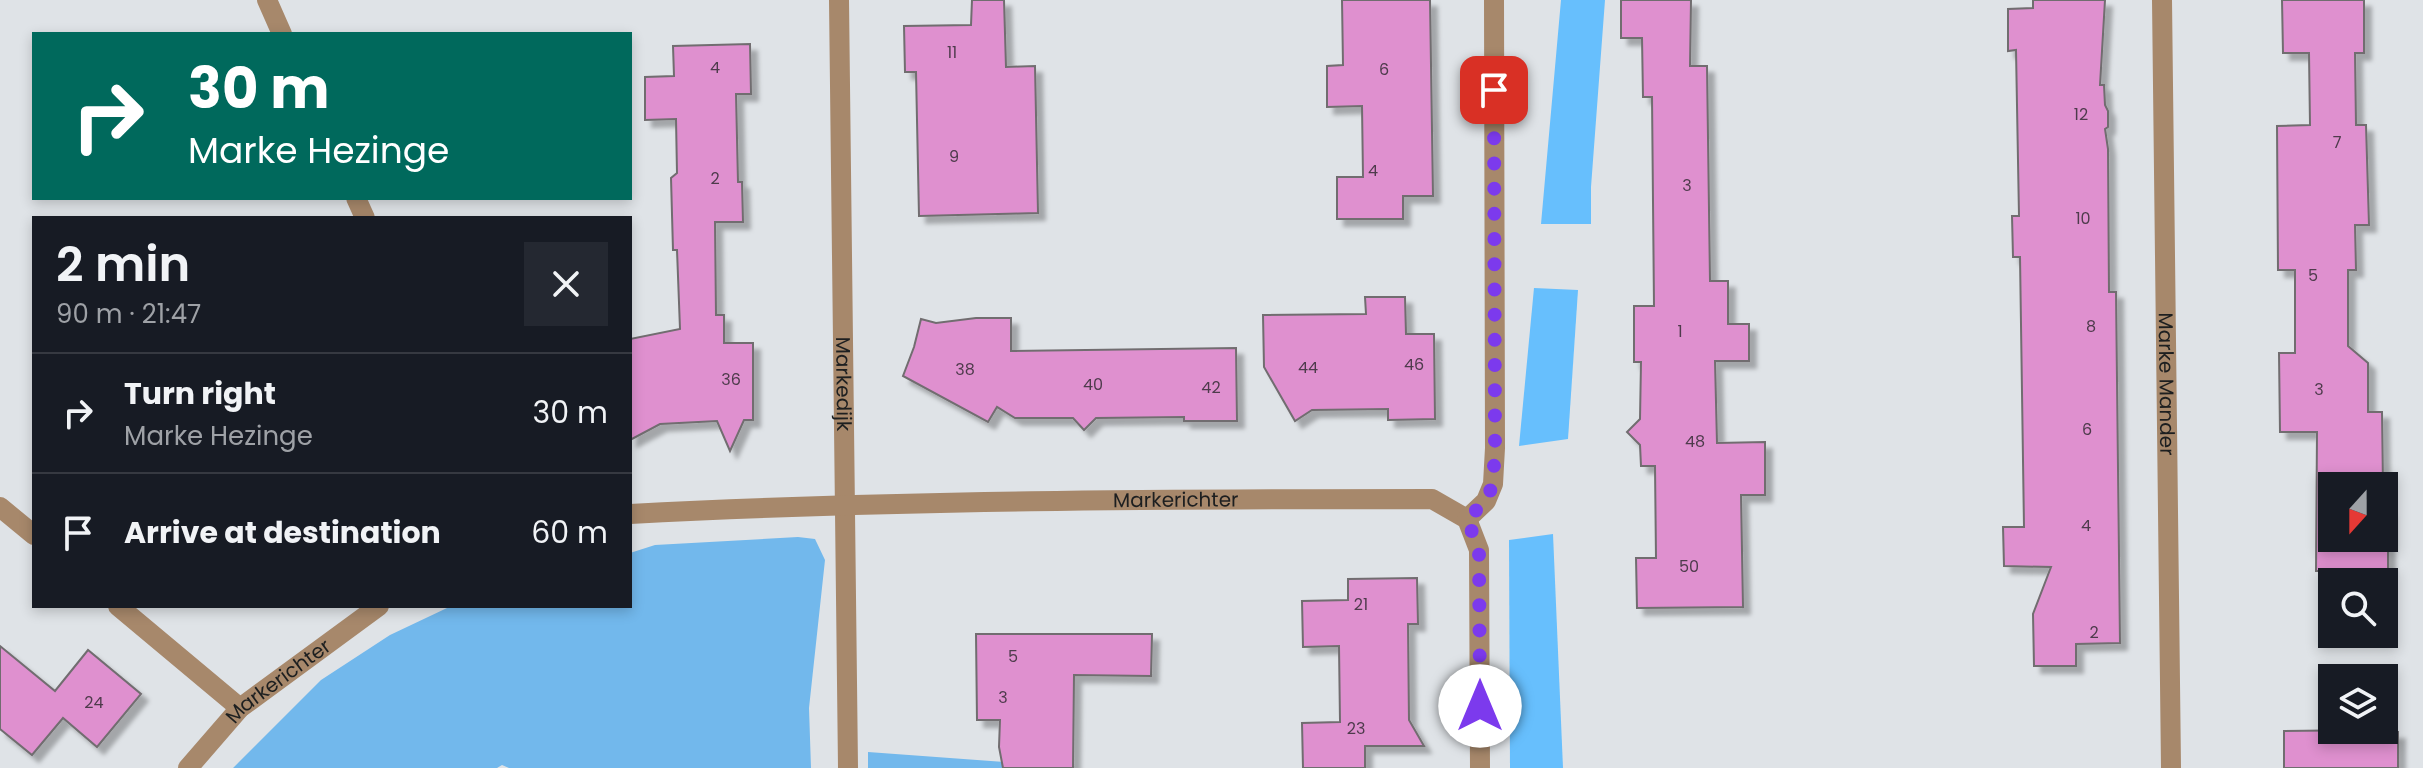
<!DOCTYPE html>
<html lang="en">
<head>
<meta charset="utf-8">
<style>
  :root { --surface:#171b24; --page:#242831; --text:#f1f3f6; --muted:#9ea1a6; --line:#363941 }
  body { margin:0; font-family:Poppins,sans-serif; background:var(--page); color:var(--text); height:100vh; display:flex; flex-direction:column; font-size:30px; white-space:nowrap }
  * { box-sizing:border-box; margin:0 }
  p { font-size:26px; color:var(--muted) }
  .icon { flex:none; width:44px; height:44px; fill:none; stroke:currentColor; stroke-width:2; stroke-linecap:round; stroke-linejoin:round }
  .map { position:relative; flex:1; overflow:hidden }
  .details { position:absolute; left:32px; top:216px; width:600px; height:392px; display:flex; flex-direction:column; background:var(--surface); border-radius:0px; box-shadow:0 4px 12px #0003 }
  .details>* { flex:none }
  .banner { position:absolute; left:32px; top:32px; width:600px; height:168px; border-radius:0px; box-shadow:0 4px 12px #0003; background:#00695c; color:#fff; overflow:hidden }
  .needle { width:52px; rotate:201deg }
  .fabs { position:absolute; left:2318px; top:472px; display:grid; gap:16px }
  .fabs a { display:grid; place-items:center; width:80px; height:80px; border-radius:0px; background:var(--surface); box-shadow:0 4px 12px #0003; font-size:40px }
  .pin { position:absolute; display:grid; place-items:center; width:68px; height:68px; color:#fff; margin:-34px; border-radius:16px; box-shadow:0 4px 12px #0006 }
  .me { position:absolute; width:88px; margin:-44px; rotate:0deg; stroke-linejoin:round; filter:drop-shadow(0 0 6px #0008) }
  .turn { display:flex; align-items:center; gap:28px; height:168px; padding:0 24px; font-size:36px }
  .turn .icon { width:104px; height:104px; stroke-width:2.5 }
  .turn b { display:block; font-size:56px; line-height:68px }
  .round { display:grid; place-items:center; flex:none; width:84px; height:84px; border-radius:0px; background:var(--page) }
  .headline { display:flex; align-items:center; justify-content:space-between; height:136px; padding:0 24px }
  h1 { font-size:48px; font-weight:600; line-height:60px }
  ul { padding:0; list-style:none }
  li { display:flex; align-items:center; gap:24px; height:120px; padding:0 24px; border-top:2px solid var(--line) }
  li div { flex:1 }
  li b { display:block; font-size:30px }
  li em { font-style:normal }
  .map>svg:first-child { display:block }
  .green { fill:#72b8ec }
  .forest { fill:#67bffd }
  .building { fill:#df90cf; stroke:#716d70; stroke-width:2; filter:url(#shadow) }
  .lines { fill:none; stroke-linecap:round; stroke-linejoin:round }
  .minor { stroke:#a7886b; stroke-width:20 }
  .route { stroke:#7c3aed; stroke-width:14; stroke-dasharray:0 25.2 }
  .labels { text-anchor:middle; stroke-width:6; stroke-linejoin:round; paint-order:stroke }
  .number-label { font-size:16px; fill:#4e3b4c }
  .street-label { font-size:20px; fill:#1d1f20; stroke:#fff }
</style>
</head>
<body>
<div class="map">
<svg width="2423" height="768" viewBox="0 0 2423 768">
  <defs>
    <filter id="shadow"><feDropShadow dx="7" dy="7" stdDeviation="2" flood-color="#0004"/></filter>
  </defs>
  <rect width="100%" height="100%" fill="#dfe3e7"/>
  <!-- green -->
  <g class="green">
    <path d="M 798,537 L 815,539 L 825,560 L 809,708 L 811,768 L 509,768 L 502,765 L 497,768 L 233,768 L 321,680 L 390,635 L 447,608 L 453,606 L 630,606 L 630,553 L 655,545 Z"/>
    <path d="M 868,752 L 1047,765 L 1047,768 L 868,768 Z"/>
  </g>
  <!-- forest -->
  <g class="forest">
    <path d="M 1561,0 L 1605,0 L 1591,187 L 1591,224 L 1541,224 Z"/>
    <path d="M 1534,288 L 1578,290 L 1568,439 L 1519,446 Z"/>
    <path d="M 1553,534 L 1563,768 L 1510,768 L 1509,540 Z"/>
  </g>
  <!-- building -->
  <g class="building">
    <path d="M 972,0 L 1004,0 L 1006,67 L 1035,66 L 1038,213 L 919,216 L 916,72 L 905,72 L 904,26 L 971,25 Z"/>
    <path d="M 1342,0 L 1430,0 L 1433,196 L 1403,196 L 1403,219 L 1337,219 L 1337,177 L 1363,177 L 1362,106 L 1327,107 L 1327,66 L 1343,65 Z"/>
    <path d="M 1621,0 L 1691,0 L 1690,66 L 1707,66 L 1710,281 L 1728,281 L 1728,324 L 1749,324 L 1749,361 L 1715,361 L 1717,443 L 1765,442 L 1765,495 L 1741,495 L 1743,607 L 1637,608 L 1636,558 L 1656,558 L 1655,466 L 1641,466 L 1640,445 L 1627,432 L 1640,419 L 1641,362 L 1634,362 L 1634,306 L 1654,306 L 1652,97 L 1643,97 L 1642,38 L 1621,38 Z"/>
    <path d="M 2033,0 L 2105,0 L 2100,85 L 2104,85 L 2105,105 L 2108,111 L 2108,127 L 2105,129 L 2108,149 L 2109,292 L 2116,292 L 2120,643 L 2076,644 L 2076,666 L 2034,666 L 2033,614 L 2051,567 L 2004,566 L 2003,527 L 2024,527 L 2020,257 L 2013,257 L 2012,216 L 2019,216 L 2016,50 L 2008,51 L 2008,9 L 2033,8 Z"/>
    <path d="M 2282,0 L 2364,0 L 2364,53 L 2355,53 L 2356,125 L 2366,125 L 2369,225 L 2355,225 L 2356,270 L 2348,270 L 2348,346 L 2368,363 L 2368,412 L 2382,412 L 2383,486 L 2332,486 L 2332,538 L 2384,538 L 2384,510 L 2388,510 L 2388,570 L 2316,571 L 2317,432 L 2280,432 L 2279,353 L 2295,353 L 2295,270 L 2278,270 L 2277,126 L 2310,125 L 2309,53 L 2283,53 Z"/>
    <path d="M 750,44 L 751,94 L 736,94 L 738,182 L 742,182 L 743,222 L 715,222 L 716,315 L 724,315 L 724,343 L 753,343 L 753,420 L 744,420 L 730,451 L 717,421 L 660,424 L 630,440 L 630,339 L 680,329 L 677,250 L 673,250 L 671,178 L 677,173 L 676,119 L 645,120 L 645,77 L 674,76 L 673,46 Z"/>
    <path d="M 1365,297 L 1405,297 L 1406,334 L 1434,334 L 1435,419 L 1388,420 L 1388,409 L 1312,410 L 1295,421 L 1264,367 L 1263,315 L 1366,314 Z"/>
    <path d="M 976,318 L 1011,318 L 1011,351 L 1236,348 L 1237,421 L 1184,421 L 1184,417 L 1096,418 L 1084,430 L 1073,418 L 1015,418 L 997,407 L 988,422 L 903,376 L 914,347 L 921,319 L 936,323 Z"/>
    <path d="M 1417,578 L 1418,624 L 1408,624 L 1409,720 L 1424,746 L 1365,746 L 1365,768 L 1303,768 L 1302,723 L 1340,722 L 1339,646 L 1303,647 L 1302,601 L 1348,600 L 1348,579 Z"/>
    <path d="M 976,634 L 1152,634 L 1151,676 L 1074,675 L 1073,768 L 1003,768 L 999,747 L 1000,720 L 977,720 Z"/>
    <path d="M 0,646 L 55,691 L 88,650 L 141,694 L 97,747 L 63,718 L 32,755 L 0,729 Z"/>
    <path d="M 2370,730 L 2370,733 L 2398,732 L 2398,768 L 2284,768 L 2284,731 Z"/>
  </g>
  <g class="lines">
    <!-- minor -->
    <g class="minor">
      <path d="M 267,0 L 282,34"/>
      <path id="s1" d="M 839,0 L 848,768"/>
      <path id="s2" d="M 2162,0 L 2171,768"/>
      <path d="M 356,198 L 365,218"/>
      <path d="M 0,507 L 34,535"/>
      <path id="s3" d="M 630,514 C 897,500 1165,499 1432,499 L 1467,519 L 1479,550 L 1480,768"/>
      <path d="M 1467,519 L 1486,501 L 1493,484 L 1495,448 L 1494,0"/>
      <path d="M 118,606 L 240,708"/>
      <path id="s4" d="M 188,768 L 240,708 L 379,606"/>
    </g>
  </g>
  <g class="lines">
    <!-- route -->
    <path class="route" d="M 1480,706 L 1479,550 L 1467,519 L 1486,501 L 1493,484 L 1495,448 L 1494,90"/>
  </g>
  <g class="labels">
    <!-- number labels -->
    <g class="number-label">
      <text x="952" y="58">11</text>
      <text x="715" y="73">4</text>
      <text x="1384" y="75">6</text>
      <text x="2081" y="120">12</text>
      <text x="2337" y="148">7</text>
      <text x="954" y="162">9</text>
      <text x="1373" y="176">4</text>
      <text x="715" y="184">2</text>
      <text x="1687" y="191">3</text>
      <text x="2083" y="224">10</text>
      <text x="2313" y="281">5</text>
      <text x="2091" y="332">8</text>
      <text x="1680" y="337">1</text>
      <text x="1414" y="370">46</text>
      <text x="1308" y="373">44</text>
      <text x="965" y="375">38</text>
      <text x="731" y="385">36</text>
      <text x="1093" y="390">40</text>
      <text x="1211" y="393">42</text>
      <text x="2319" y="395">3</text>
      <text x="2087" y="435">6</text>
      <text x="1695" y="447">48</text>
      <text x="2086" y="531">4</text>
      <text x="1689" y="572">50</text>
      <text x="1361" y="610">21</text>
      <text x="2094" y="638">2</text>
      <text x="1013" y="662">5</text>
      <text x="1003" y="703">3</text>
      <text x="94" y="708">24</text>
      <text x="1356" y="734">23</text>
    </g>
    <!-- street labels -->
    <g class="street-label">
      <text dy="7" stroke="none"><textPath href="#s1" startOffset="384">Markedijk</textPath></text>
      <text dy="7" stroke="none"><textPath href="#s2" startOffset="384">Marke Mander</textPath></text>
      <text dy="7" stroke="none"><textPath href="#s3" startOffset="546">Markerichter</textPath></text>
      <text dy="7" stroke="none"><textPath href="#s4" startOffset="126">Markerichter</textPath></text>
    </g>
  </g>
</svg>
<div class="fabs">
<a><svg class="needle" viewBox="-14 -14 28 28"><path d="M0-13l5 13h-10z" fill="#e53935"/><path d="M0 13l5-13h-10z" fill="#9ea1a6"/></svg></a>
<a><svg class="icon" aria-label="search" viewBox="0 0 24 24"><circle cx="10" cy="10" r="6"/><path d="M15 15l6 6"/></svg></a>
<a><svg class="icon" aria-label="layers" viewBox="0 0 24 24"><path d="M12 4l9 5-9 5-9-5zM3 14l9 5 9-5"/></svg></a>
</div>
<div class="pin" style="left:1494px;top:90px;background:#d93025"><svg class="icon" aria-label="arrive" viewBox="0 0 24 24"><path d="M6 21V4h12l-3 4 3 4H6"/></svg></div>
<svg class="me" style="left:1480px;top:706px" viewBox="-20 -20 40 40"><circle r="19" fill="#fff"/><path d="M0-13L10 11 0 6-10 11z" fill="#7c3aed"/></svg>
<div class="banner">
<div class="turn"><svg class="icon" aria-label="right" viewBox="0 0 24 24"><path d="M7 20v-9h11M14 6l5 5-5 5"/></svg><div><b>30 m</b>Marke Hezinge</div></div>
</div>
<section class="details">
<div class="headline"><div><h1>2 min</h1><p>90 m · 21:47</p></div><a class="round"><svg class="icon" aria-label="close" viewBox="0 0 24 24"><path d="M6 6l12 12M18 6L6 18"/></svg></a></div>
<ul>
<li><svg class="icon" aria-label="right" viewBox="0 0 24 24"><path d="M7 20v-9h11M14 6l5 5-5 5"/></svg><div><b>Turn right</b><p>Marke Hezinge</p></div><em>30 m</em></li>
<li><svg class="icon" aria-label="arrive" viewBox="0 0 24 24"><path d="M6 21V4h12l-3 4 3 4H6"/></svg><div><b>Arrive at destination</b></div><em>60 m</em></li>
</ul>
</section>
</div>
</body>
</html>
